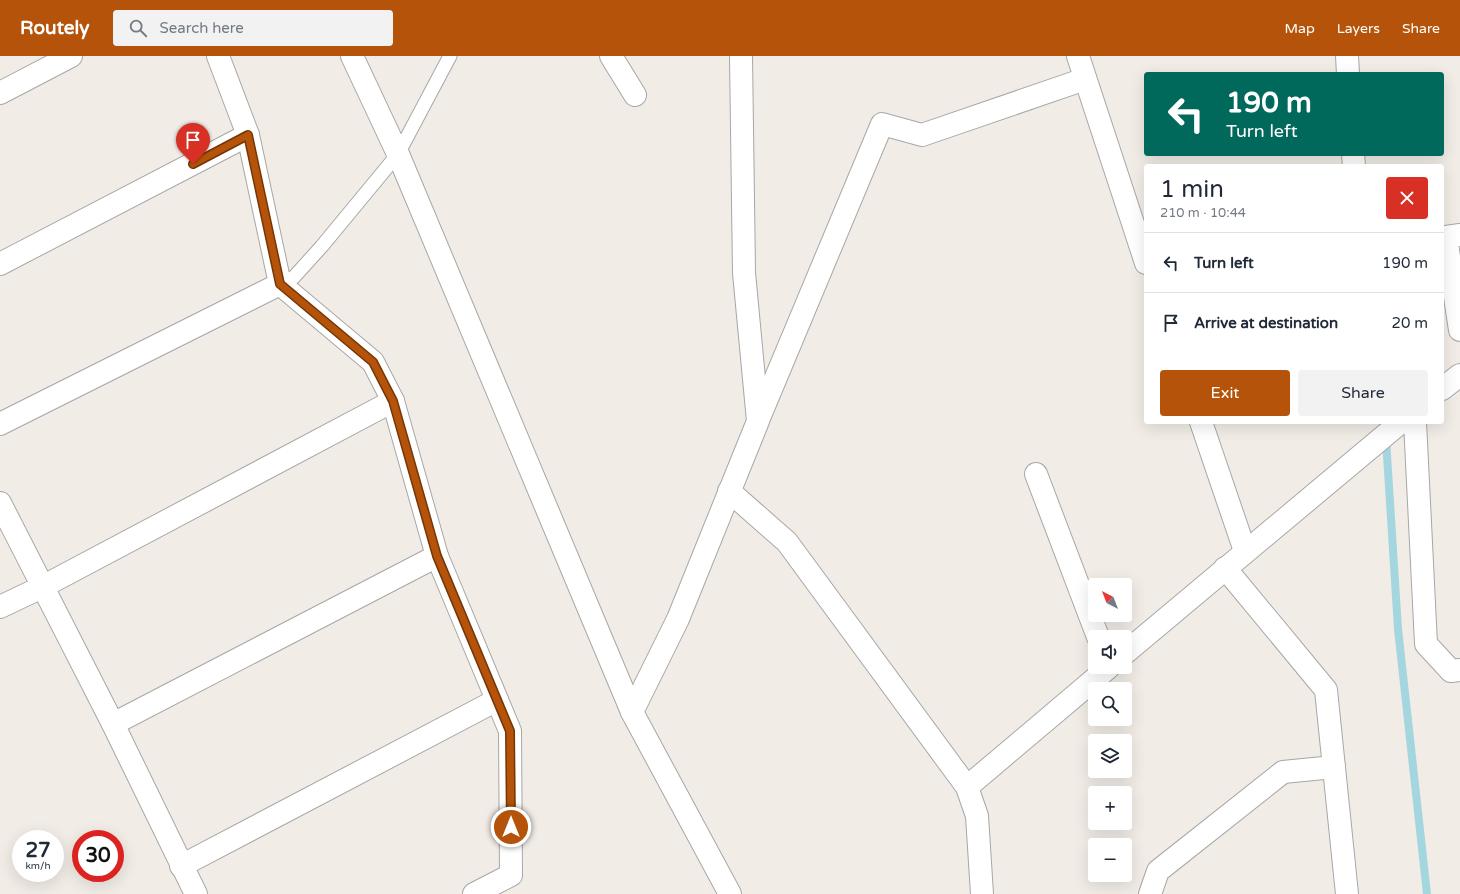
<!DOCTYPE html>
<html lang="en">
<head>
<meta charset="utf-8">
<style>
  :root { --surface:#fff; --page:#f2f2f3; --text:#1f2937; --muted:#747a83; --line:#e0e1e3; --accent:#b45309 }
  body { margin:0; font-family:"Varela Round",sans-serif; background:var(--page); color:var(--text); height:100vh; display:flex; flex-direction:column; font-size:15px; white-space:nowrap }
  * { box-sizing:border-box; margin:0 }
  p { font-size:13px; color:var(--muted) }
  .icon { flex:none; width:22px; height:22px; fill:none; stroke:currentColor; stroke-width:2; stroke-linecap:round; stroke-linejoin:round }
  .map { position:relative; flex:1; overflow:hidden }
  .sheet { position:absolute; left:1144px; top:108px; width:300px; height:260px; display:flex; flex-direction:column; background:var(--surface); border-radius:4px; box-shadow:0 4px 16px #0002 }
  .sheet>* { flex:none }
  .banner { position:absolute; left:1144px; top:16px; width:300px; height:84px; border-radius:4px; box-shadow:0 4px 16px #0002; background:#00695c; color:#fff; overflow:hidden }
  .needle { width:26px; rotate:318deg }
  .fabs { position:absolute; left:1088px; top:522px; display:grid; gap:8px }
  .fabs a { display:grid; place-items:center; width:44px; height:44px; border-radius:4px; background:var(--surface); box-shadow:0 4px 16px #0002; font-size:20px }
  .speed { position:absolute; left:12px; top:774px; display:flex; gap:8px; font-size:20px; font-weight:700; text-align:center }
  .speed>* { display:grid; place-content:center; width:52px; height:52px; border-radius:50%; background:var(--surface); box-shadow:0 4px 16px #0002; line-height:1 }
  .speed small { font-size:10px; font-weight:400 }
  .speed .limit { border:6px solid #d22; background:#fff; color:#111 }
  .pin { position:absolute; display:grid; place-items:center; width:34px; height:34px; color:#fff; margin:-41px -17px; border-radius:50% 50% 50% 0; rotate:-45deg; box-shadow:0 0 4px #0007 }
  .pin .icon { rotate:45deg }
  .me { position:absolute; width:44px; margin:-22px; rotate:0deg; stroke-linejoin:round; filter:drop-shadow(0 0 3px #0008) }
  .turn { display:flex; align-items:center; gap:14px; height:84px; padding:0 16px; font-size:18px }
  .turn .icon { width:52px; height:52px; stroke-width:2.5 }
  .turn b { display:block; font-size:28px; line-height:34px }
  .round { display:grid; place-items:center; flex:none; width:42px; height:42px; border-radius:4px; background:var(--page) }
  .headline { display:flex; align-items:center; justify-content:space-between; height:68px; padding:0 16px }
  h1 { font-size:24px; font-weight:600; line-height:30px }
  .primary-button { display:flex; gap:8px; margin-top:auto; padding:8px 16px }
  .primary-button a { flex:1; height:46px; border-radius:4px; background:var(--accent); color:#fff; font-size:16px; font-weight:600; line-height:46px; text-align:center }
  .primary-button a+a { background:var(--page); color:var(--text) }
  ul { padding:0; list-style:none }
  li { display:flex; align-items:center; gap:12px; height:60px; padding:0 16px; border-top:1px solid var(--line) }
  li div { flex:1 }
  li b { display:block; font-size:15px }
  li em { font-style:normal }
  header { display:flex; align-items:center; gap:24px; box-sizing:border-box; height:56px; padding:0 20px; background:var(--accent); color:#fff }
  header strong { font-size:19px }
  nav { display:flex; gap:22px; margin-inline-start:auto; font-size:14px }
  .search { width:280px; height:36px; background:var(--page); display:flex; align-items:center; gap:10px; box-sizing:border-box; padding:0 14px; border-radius:4px; color:var(--muted); font-size:15px }
  .map>svg:first-child { display:block }
  .lines { fill:none; stroke-linecap:round; stroke-linejoin:round }
  .stream { stroke:#a4d6e0; stroke-width:8 }
  .service-casing { stroke:#a7a7a7; stroke-width:15 }
  .minor-casing { stroke:#a7a7a7; stroke-width:24 }
  .tertiary-casing { stroke:#a7a7a7; stroke-width:24 }
  .service { stroke:#fff; stroke-width:13 }
  .minor { stroke:#fff; stroke-width:22 }
  .tertiary { stroke:#fff; stroke-width:22 }
  .route-casing { stroke:#753606; stroke-width:10 }
  .route { stroke:#b45309; stroke-width:7 }
</style>
</head>
<body>
<header>
<strong>Routely</strong>
<div class="search"><svg class="icon" aria-label="search" viewBox="0 0 24 24"><circle cx="10" cy="10" r="6"/><path d="M15 15l6 6"/></svg>Search here</div>
<nav><a>Map</a><a>Layers</a><a>Share</a></nav>
</header>
<div class="map">
<svg width="1460" height="838" viewBox="0 0 1460 838">
  <rect width="100%" height="100%" fill="#f1ece6"/>
  <g class="lines">
    <!-- stream -->
    <path class="stream" d="M 1386,383 L 1398,573 L 1427,838"/>
    <!-- service casing -->
    <g class="service-casing">
      <path id="service" d="M 280,228 L 294,221 L 322,190 L 398,98 L 450,0"/>
    </g>
    <!-- minor casing -->
    <g class="minor-casing">
      <g id="minor">
        <path d="M 218,0 L 248,79 L 280,228 L 373,306 L 393,345 L 437,500 L 510,675 L 511,819 L 474,838"/>
        <path d="M 352,0 L 398,98 L 632,656 L 730,838"/>
        <path d="M 611,0 L 635,39"/>
        <path d="M 1078,0 L 1146,207"/>
        <path d="M 1347,0 L 1348,18"/>
        <path d="M 0,37 L 71,0"/>
        <path d="M 1353,98 L 1354,110"/>
        <path d="M 1460,179 L 1446,181 L 1460,274"/>
        <path d="M 0,208 L 248,79"/>
        <path d="M 1442,333 L 1460,319"/>
        <path d="M 759,362 L 882,68 L 922,79 L 1085,23"/>
        <path d="M 1201,366 L 1245,495"/>
        <path d="M 1415,366 L 1426,588 L 1451,615 L 1460,614"/>
        <path d="M 0,368 L 280,228"/>
        <path d="M 1036,418 L 1098,581"/>
        <path d="M 729,435 L 787,486 L 967,731 L 977,760 L 982,838"/>
        <path d="M 1225,512 L 1326,634 L 1347,838"/>
        <path d="M 42,531 L 393,345"/>
        <path d="M 1125,597 L 1401,366"/>
        <path d="M 632,656 L 678,563 L 758,365 L 744,217 L 741,0"/>
        <path d="M 113,668 L 437,500"/>
        <path d="M 967,731 L 1109,611"/>
        <path d="M 181,810 L 497,644"/>
        <path d="M 1150,838 L 1158,815 L 1283,716 L 1334,711"/>
      </g>
    </g>
    <!-- tertiary casing -->
    <g class="tertiary-casing">
      <g id="tertiary">
        <path d="M 0,447 L 113,668 L 196,838"/>
        <path d="M 0,551 L 42,531"/>
      </g>
    </g>
    <!-- service -->
    <use href="#service" class="service"/>
    <!-- minor -->
    <use href="#minor" class="minor"/>
    <!-- tertiary -->
    <use href="#tertiary" class="tertiary"/>
  </g>
  <g class="lines">
    <!-- route casing -->
    <g class="route-casing">
      <path id="route" d="M 193,108 L 248,79 L 280,228 L 373,306 L 393,345 L 437,500 L 510,675 L 511,771"/>
    </g>
    <!-- route -->
    <use href="#route" class="route"/>
  </g>
</svg>
<div class="fabs">
<a><svg class="needle" viewBox="-14 -14 28 28"><path d="M0-13l5 13h-10z" fill="#e53935"/><path d="M0 13l5-13h-10z" fill="#747a83"/></svg></a>
<a><svg class="icon" aria-label="sound" viewBox="0 0 24 24"><path d="M4 9h4l5-4v14l-5-4H4zM17 9q2 3 0 6"/></svg></a>
<a><svg class="icon" aria-label="search" viewBox="0 0 24 24"><circle cx="10" cy="10" r="6"/><path d="M15 15l6 6"/></svg></a>
<a><svg class="icon" aria-label="layers" viewBox="0 0 24 24"><path d="M12 4l9 5-9 5-9-5zM3 14l9 5 9-5"/></svg></a>
<a>+</a>
<a>−</a>
</div>
<div class="speed"><div>27<small>km/h</small></div><div class="limit">30</div></div>
<div class="pin" style="left:193px;top:108px;background:#d93025"><svg class="icon" aria-label="arrive" viewBox="0 0 24 24"><path d="M6 21V4h12l-3 4 3 4H6"/></svg></div>
<svg class="me" style="left:511px;top:771px" viewBox="-20 -20 40 40"><circle r="17" fill="#b45309" stroke="#fff" stroke-width="3"/><path d="M0-11L8 9 0 5-8 9z" fill="#fff"/></svg>
<div class="banner">
<div class="turn"><svg class="icon" aria-label="left" viewBox="0 0 24 24"><path d="M17 20v-9H6M10 6l-5 5 5 5"/></svg><div><b>190 m</b>Turn left</div></div>
</div>
<section class="sheet">
<div class="headline"><div><h1>1 min</h1><p>210 m · 10:44</p></div><a class="round" style="background:#d93025;color:#fff"><svg class="icon" aria-label="close" viewBox="0 0 24 24"><path d="M6 6l12 12M18 6L6 18"/></svg></a></div>
<ul>
<li><svg class="icon" aria-label="left" viewBox="0 0 24 24"><path d="M17 20v-9H6M10 6l-5 5 5 5"/></svg><div><b>Turn left</b></div><em>190 m</em></li>
<li><svg class="icon" aria-label="arrive" viewBox="0 0 24 24"><path d="M6 21V4h12l-3 4 3 4H6"/></svg><div><b>Arrive at destination</b></div><em>20 m</em></li>
</ul>
<div class="primary-button"><a>Exit</a><a>Share</a></div>
</section>
</div>
</body>
</html>
